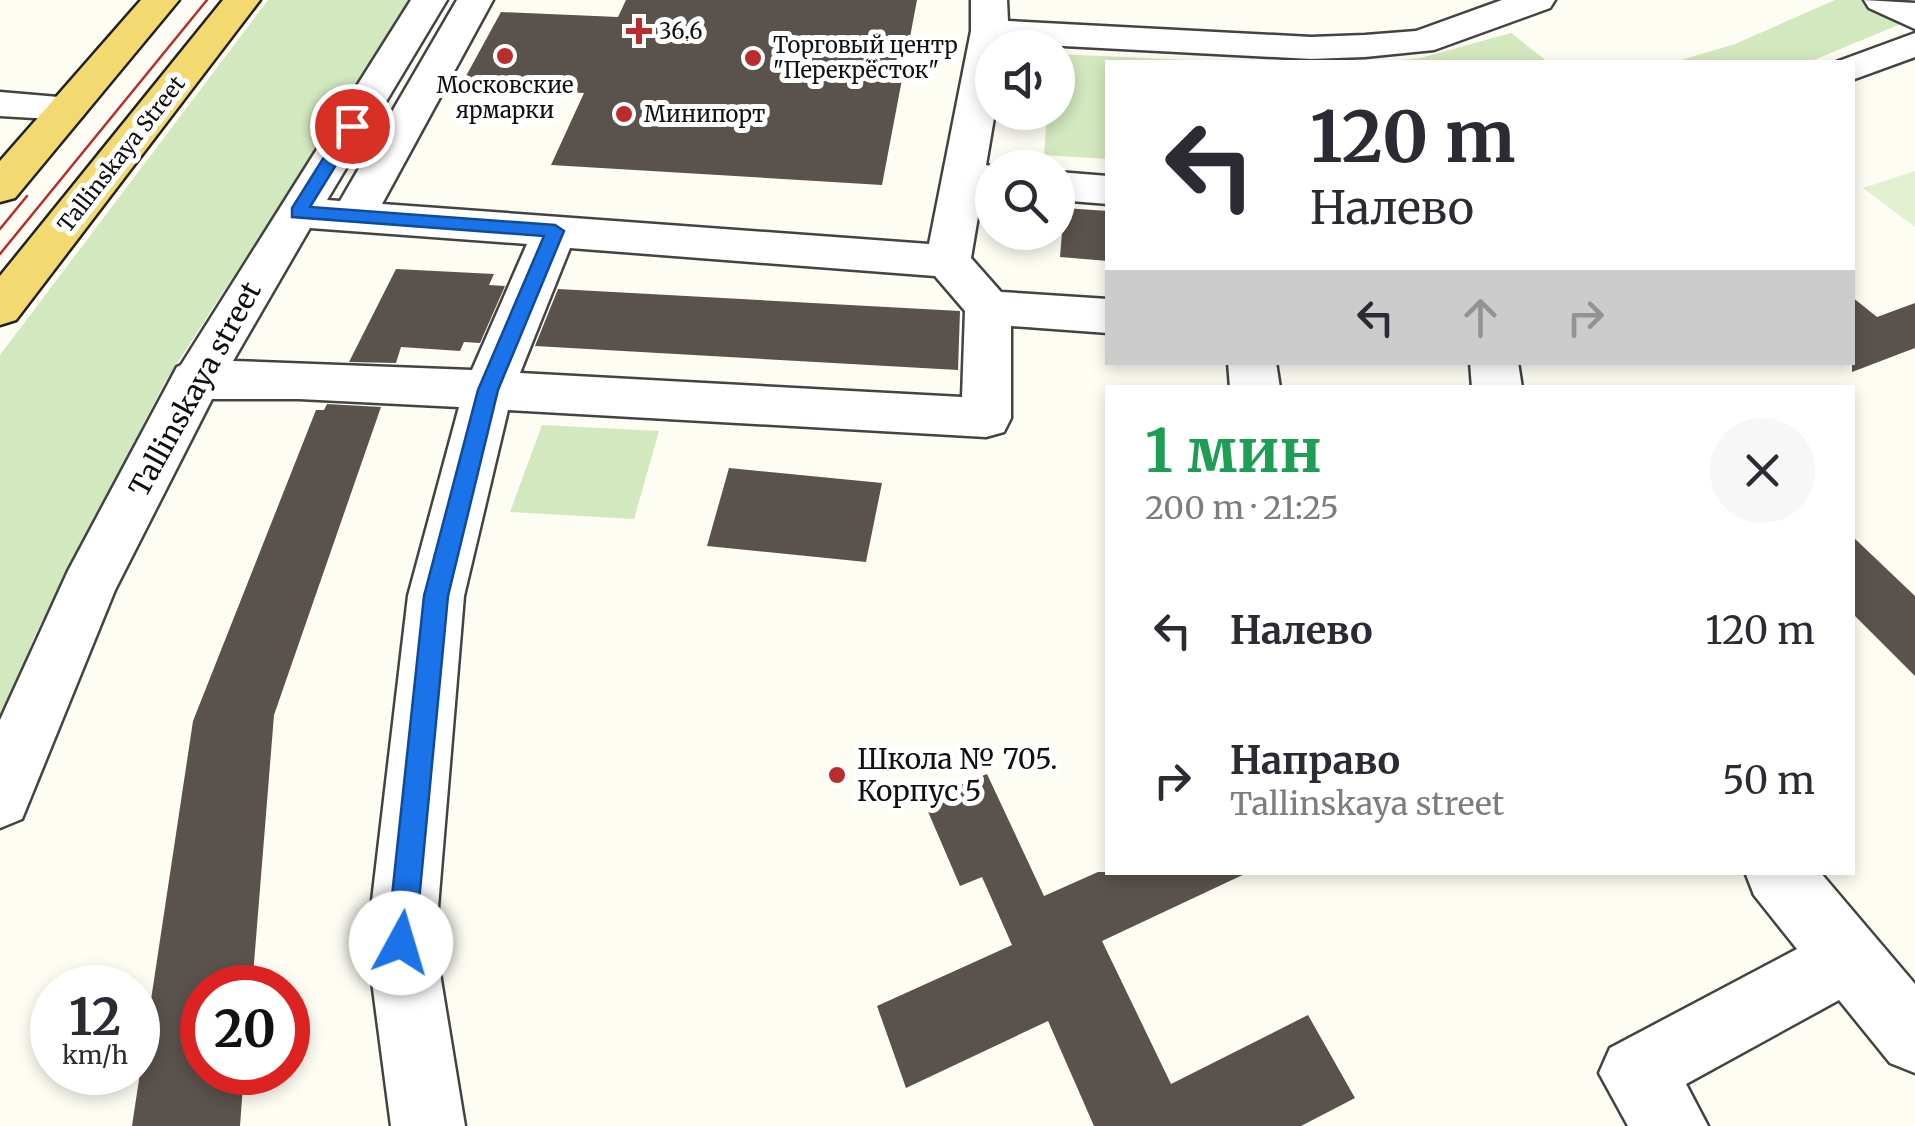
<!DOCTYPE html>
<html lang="ru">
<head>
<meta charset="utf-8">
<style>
  :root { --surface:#fff; --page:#f7f7f7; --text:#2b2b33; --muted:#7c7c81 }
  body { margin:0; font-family:Merriweather,serif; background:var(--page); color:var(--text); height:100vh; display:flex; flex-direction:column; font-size:38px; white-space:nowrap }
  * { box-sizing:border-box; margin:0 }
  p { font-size:32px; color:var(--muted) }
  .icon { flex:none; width:55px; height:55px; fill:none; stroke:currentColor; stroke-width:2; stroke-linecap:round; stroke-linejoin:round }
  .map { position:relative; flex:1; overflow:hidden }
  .side { position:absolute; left:1105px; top:385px; width:750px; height:490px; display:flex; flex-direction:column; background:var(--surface); border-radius:0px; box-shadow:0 5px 15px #0003 }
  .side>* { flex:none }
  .top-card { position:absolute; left:1105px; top:60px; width:750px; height:305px; border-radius:0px; box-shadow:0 5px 15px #0003; background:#fff; color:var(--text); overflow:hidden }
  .controls { position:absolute; left:975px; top:30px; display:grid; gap:20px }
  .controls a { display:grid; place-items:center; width:100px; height:100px; border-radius:50%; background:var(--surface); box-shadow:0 5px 15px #0003; font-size:50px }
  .speed { position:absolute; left:30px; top:965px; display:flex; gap:20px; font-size:50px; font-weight:700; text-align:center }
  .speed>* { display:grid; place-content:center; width:130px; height:130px; border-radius:50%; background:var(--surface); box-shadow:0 5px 15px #0003; line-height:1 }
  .speed small { font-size:25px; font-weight:400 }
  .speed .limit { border:15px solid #d22; background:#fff; color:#111 }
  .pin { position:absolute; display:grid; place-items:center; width:85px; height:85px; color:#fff; margin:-42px; border:5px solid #fff; border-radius:50%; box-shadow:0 2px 10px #0007 }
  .me { position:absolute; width:110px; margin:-55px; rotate:6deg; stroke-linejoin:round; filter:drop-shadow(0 0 8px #0008) }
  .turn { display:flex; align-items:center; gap:35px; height:210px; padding:0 40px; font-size:45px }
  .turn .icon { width:130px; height:130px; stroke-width:2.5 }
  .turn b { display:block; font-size:70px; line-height:85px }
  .lanes { display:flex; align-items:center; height:95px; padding:0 40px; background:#0003; justify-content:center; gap:50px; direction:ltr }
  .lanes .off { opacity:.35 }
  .round { display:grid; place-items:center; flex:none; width:105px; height:105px; border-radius:52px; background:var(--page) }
  .overview { display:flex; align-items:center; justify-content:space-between; height:170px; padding:0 40px }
  h1 { font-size:60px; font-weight:700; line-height:75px; color:#1e9e55 }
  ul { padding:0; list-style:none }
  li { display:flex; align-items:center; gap:30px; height:150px; padding:0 40px }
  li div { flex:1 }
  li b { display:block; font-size:38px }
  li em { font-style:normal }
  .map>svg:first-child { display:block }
  .green { fill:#d2e8be }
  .pitch { fill:#e3f0cf }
  .building { fill:#59524d }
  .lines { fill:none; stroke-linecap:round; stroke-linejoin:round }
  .minor-casing { stroke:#434343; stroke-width:5 }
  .major-casing { stroke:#212121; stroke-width:5 }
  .minor { fill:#fff; fill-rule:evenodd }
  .major { fill:#f2d970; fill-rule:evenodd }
  .tram { stroke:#bb2d2d; stroke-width:2.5 }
  .route { fill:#1a73e8; stroke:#114b97; stroke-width:2.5 }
  .poi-dot { fill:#bb2d2d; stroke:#fff; stroke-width:4 }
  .labels { text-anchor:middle; stroke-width:10; stroke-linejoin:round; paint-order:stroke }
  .far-poi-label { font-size:22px; fill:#101010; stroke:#fff; text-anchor:start }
  .far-street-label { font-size:22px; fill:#101010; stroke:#fff }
  .street-label { font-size:28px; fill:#101010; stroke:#fff }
  .poi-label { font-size:28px; fill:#101010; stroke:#fff; text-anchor:start }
</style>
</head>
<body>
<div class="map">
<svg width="1915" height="1126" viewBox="0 0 1915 1126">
  <rect width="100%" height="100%" fill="#fefdf4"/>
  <!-- green -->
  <g class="green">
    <path d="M 268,0 L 412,0 L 165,382 L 35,635 L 0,721 L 0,355 Z"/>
    <path d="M 1835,0 L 1869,0 L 1908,21 L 1809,62 L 1674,62 L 1735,44 Z"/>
    <path d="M 1511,33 L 1548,62 L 1383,62 L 1420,58 Z"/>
    <path d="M 1058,54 L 1232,62 L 1108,62 L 1107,159 L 1044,155 L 1047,113 L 1058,112 Z"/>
    <path d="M 542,425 L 659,431 L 634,519 L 510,512 Z"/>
  </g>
  <!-- pitch -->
  <path class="pitch" d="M 1915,171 L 1915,227 L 1863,188 Z"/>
  <!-- building -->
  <g class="building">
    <path d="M 626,0 L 917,0 L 882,185 L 551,165 L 584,93 L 460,87 L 501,12 L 618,17 Z"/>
    <path d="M 1064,208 L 1108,211 L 1108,261 L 1060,257 Z"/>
    <path d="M 396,269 L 494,274 L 489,285 L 505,286 L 480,343 L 464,342 L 460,351 L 401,347 L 396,363 L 349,362 Z"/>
    <path d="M 558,289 L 960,311 L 958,370 L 535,346 Z"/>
    <path d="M 1852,297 L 1877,317 L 1915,303 L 1915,348 L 1852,372 Z"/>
    <path d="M 327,404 L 381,407 L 274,715 L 252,988 L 202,988 L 202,1072 L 244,1072 L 240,1126 L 132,1126 L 193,721 L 316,410 L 324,410 Z"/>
    <path d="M 729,468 L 882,483 L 866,562 L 707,546 Z"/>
    <path d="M 1852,536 L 1915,596 L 1915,676 L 1852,613 Z"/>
    <path d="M 987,774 L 1044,896 L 1098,872 L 1249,872 L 1102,941 L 1171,1084 L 1308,1015 L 1355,1098 L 1301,1126 L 1094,1126 L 1048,1021 L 906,1088 L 877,1006 L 1012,945 L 982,877 L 960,886 L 923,800 Z"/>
  </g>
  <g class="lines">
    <!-- minor casing -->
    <g class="minor-casing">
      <g id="minor">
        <path d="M 411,0 L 447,0 L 327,200 L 340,201 L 457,0 L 493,0 L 382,204 L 929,244 L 971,31 L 971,0 L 1007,0 L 1008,21 L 1311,37 L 1365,35 L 1416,31 L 1502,0 L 1555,0 L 1550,8 L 1434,50 L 1365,57 L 1311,59 L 1007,43 L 1006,48 L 992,48 L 995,112 L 986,165 L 997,168 L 992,168 L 992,194 L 982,193 L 971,258 L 1001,292 L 1108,299 L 1108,333 L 1011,326 L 1011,418 L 1004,432 L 986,437 L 508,410 L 464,596 L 435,943 L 465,1126 L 391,1126 L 367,943 L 408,596 L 459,407 L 299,399 L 212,399 L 115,590 L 22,819 L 0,828 L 0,720 L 68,571 L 177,367 L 181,365 ZM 310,228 L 527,244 L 472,370 L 233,361 ZM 570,248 L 935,276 L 965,311 L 962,397 L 520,373 Z"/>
        <path d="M 1864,0 L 1915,3 L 1915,29 L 1869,8 Z"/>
        <path d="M 1915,33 L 1915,57 L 1852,80 L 1852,62 L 1836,62 Z"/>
        <path d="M 0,92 L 82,99 L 88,108 L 82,117 L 68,120 L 0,116 Z"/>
        <path d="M 1058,172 L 1108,176 L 1108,204 L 1058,200 Z"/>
        <path d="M 1228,362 L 1276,362 L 1280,388 L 1230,388 Z"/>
        <path d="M 1470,362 L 1518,362 L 1522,388 L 1472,388 Z"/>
        <path d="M 1745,872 L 1820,872 L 1915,984 L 1915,1073 L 1890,1063 L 1839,1000 L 1686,1084 L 1708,1126 L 1628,1126 L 1599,1073 L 1610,1048 L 1797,949 L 1754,895 Z"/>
      </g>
    </g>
    <!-- major casing -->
    <g class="major-casing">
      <g id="major">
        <path d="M 141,0 L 179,0 L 15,198 L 0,202 L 0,161 Z"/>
        <path d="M 223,0 L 260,0 L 16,320 L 0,325 L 0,276 Z"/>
      </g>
    </g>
    <!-- minor -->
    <use href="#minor" class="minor"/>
    <!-- major -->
    <use href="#major" class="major"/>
    <!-- tram -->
    <g class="tram">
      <path d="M 0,229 L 27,196"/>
      <path d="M 0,254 L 207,0"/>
    </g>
  </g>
  <!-- route -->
  <path class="route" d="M 352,120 L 360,126 L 310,207 L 555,225 L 564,231 L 498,390 L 448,596 L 415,943 L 411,953 L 401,957 L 391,953 L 387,943 L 424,596 L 478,390 L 544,236 L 292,217 L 292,208 L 346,122 Z"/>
  <!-- markers -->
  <g class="poi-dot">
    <path d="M634 16h10v10h10v10h-10v10h-10v-10h-10v-10h10z"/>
    <circle cx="505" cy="56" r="10"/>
    <circle cx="753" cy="58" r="10"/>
    <circle cx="624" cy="114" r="10"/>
    <circle cx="837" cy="775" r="10"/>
  </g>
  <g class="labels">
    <!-- far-poi labels -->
    <g class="far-poi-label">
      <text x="659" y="39">36.6</text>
      <text x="773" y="53">Торговый центр<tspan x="773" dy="25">"Перекрёсток"</tspan></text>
      <text x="505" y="93" text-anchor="middle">Московские<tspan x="505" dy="25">ярмарки</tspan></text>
      <text x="644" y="122">Минипорт</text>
    </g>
    <!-- far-street labels -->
    <g class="far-street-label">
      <text transform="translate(121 154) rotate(-52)" y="8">Tallinskaya Street</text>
    </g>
    <!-- street labels -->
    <g class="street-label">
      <text transform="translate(195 389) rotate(-61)" y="10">Tallinskaya street</text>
    </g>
    <!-- poi labels -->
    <g class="poi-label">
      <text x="857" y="769">Школа № 705.<tspan x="857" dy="32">Корпус 5</tspan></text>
    </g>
  </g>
</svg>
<div class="controls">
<a><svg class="icon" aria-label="sound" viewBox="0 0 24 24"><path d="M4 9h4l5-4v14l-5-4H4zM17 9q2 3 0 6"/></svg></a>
<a><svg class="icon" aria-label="search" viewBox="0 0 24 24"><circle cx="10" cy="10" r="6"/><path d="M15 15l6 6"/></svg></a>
</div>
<div class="speed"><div>12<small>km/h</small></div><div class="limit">20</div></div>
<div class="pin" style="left:352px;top:126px;background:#d93025"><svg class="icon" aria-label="arrive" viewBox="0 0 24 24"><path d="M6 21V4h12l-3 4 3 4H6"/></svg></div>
<svg class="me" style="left:401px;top:943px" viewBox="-20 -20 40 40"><circle r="19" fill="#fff"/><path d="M0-13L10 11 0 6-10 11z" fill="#1a73e8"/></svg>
<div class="top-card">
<div class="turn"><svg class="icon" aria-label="left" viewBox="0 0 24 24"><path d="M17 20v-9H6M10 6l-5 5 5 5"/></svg><div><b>120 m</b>Налево</div></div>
<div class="lanes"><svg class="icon" aria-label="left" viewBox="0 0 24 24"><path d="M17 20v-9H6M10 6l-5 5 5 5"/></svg><svg class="icon off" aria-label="ahead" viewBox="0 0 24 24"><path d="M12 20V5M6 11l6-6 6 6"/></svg><svg class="icon off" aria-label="right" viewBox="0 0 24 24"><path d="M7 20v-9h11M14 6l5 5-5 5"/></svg></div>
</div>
<section class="side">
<div class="overview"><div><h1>1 мин</h1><p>200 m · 21:25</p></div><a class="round"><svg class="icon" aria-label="close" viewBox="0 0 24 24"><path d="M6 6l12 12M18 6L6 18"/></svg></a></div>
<ul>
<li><svg class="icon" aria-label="left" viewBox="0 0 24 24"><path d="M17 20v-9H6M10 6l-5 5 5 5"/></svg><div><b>Налево</b></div><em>120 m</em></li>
<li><svg class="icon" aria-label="right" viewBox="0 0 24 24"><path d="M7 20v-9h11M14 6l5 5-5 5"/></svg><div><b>Направо</b><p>Tallinskaya street</p></div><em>50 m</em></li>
</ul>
</section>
</div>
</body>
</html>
